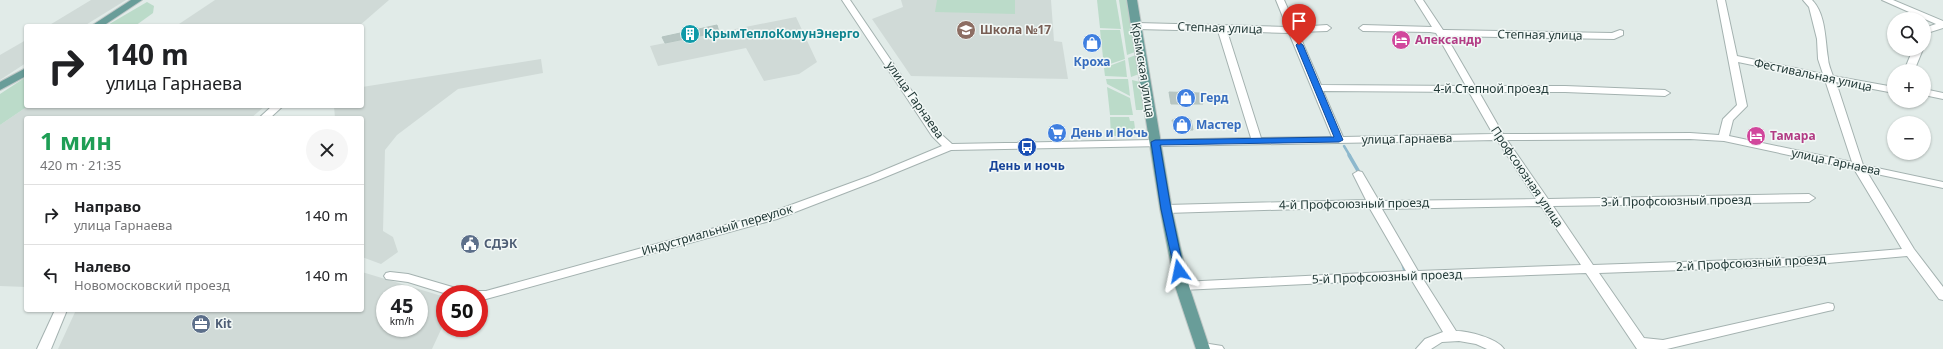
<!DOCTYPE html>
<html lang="ru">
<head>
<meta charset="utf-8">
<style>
  :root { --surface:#fff; --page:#f6f6f6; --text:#202124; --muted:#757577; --line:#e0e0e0 }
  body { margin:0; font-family:"Noto Sans",sans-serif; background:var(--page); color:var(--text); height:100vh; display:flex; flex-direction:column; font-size:15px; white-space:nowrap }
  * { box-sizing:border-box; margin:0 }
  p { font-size:13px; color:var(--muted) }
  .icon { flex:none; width:22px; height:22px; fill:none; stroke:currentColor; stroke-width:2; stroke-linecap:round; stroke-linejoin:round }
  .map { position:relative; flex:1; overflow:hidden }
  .panel { position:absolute; left:24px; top:116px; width:340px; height:196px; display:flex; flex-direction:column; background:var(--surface); border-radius:4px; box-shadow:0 1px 3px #0004 }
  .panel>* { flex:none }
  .hud { position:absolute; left:24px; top:24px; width:340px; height:84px; border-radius:4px; box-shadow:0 1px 3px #0004; background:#fff; color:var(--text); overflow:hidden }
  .fabs { position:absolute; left:1887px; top:12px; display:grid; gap:8px }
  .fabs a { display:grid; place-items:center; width:44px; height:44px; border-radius:50%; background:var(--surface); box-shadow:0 1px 3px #0004; font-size:20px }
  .speed { position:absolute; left:376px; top:285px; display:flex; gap:8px; font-size:20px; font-weight:700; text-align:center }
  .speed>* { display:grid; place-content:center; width:52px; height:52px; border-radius:50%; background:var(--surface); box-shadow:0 1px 3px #0004; line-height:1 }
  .speed small { font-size:10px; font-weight:400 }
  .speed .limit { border:6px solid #d22; background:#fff; color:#111 }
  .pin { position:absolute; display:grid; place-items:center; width:34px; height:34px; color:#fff; margin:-41px -17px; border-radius:50% 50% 50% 0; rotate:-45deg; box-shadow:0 0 4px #0007 }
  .pin .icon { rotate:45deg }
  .me { position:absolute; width:44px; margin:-22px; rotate:348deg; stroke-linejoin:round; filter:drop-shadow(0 0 3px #0008) }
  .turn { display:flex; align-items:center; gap:14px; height:84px; padding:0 16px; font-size:18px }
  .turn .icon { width:52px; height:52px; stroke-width:2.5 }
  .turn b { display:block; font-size:28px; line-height:34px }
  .round { display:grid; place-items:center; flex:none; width:42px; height:42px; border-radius:21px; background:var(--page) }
  .summary { display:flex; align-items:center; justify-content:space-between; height:68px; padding:0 16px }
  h1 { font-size:24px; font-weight:700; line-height:30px; color:#1e9e55 }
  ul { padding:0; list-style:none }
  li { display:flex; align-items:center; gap:12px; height:60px; padding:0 16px; border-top:1px solid var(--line) }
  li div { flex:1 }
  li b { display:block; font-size:15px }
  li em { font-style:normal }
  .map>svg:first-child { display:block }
  .built { fill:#d0dad7; fill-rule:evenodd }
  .green { fill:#bbdbc9 }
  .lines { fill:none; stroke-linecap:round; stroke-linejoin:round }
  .stream-far1 { stroke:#8db8cd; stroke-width:2.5 }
  .stream { stroke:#8db8cd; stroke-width:3.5 }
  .building { fill:#b7c5c2; stroke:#b4c4c0 }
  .minor-casing { stroke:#a4b2b0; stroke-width:2 }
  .major-casing { stroke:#c1c8c7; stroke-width:2 }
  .minor { fill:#fff; fill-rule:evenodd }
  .major { fill:#699d99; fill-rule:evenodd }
  .route { fill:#1a73e8; stroke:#114b97 }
  .labels { text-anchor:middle; stroke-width:3; stroke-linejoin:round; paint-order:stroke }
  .street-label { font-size:12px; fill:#233a38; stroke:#f2f8f6 }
  .education-label { font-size:12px; font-weight:bold; fill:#785e54; stroke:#f2f8f6; text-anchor:start }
  .culture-label { font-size:12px; font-weight:bold; fill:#0d838f; stroke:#f2f8f6; text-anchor:start }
  .hotel-label { font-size:12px; font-weight:bold; fill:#b23c85; stroke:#f2f8f6; text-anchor:start }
  .shop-label { font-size:12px; font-weight:bold; fill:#366cbe; stroke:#f2f8f6; text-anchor:start }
  .transit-label { font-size:12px; font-weight:bold; fill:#164399; stroke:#f2f8f6 }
  .service-label { font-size:12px; font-weight:bold; fill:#4e5e75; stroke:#f2f8f6; text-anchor:start }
</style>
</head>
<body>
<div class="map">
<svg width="1943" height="349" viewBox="0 0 1943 349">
  <rect width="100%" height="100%" fill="#e1ebe8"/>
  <!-- built -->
  <g class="built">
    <path d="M 91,0 L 126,0 L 84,26 L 48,26 Z"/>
    <path d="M 215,0 L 389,0 L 359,26 L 176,26 Z"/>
    <path d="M 901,0 L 1051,0 L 1054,41 L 1062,42 L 1068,79 L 911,76 L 872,19 L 903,7 Z"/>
    <path d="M 796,17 L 817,62 L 799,74 L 764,81 L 746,48 L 658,66 L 650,46 Z"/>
    <path d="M 26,40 L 26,63 L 0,80 L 0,55 Z"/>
    <path d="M 541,59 L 543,73 L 458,89 L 397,135 L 385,150 L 383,231 L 393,237 L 398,252 L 381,264 L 362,257 L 362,118 L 335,118 L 334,106 L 362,106 L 362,87 Z"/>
    <path d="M 28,106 L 265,106 L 251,118 L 26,118 L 26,287 L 0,286 L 0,125 Z"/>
    <path d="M 362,272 L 445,297 L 445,321 L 432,349 L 58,349 L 76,310 L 362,310 ZM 385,294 L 419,294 L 419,328 L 385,328 Z"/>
  </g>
  <!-- green -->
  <g class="green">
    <path d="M 937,0 L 1015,0 L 1015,14 L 935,12 Z"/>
    <path d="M 1097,0 L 1116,0 L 1121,29 L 1100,28 Z"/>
    <path d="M 1119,0 L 1127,0 L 1132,28 L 1129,29 L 1132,31 L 1135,52 L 1127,55 Z"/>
    <path d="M 147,2 L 154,6 L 153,13 L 135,26 L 106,26 Z"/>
    <path d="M 1100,30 L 1120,30 L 1125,59 L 1104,66 Z"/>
    <path d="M 1136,55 L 1139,74 L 1131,77 L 1128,58 Z"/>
    <path d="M 1125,60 L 1127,77 L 1105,76 L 1104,68 Z"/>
    <path d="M 26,77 L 26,106 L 28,106 L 0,125 L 0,94 Z"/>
    <path d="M 1106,79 L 1128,79 L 1130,96 L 1107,84 Z"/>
    <path d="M 1132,80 L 1140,82 L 1145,110 L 1136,110 Z"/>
    <path d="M 1107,87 L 1130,98 L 1133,115 L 1110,115 Z"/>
    <path d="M 1110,117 L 1129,117 L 1130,121 L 1134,121 L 1136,136 L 1111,136 Z"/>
  </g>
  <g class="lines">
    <!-- stream-far1 -->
    <path class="stream-far1" d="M 1344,146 L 1350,156"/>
    <!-- stream -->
    <g class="stream">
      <path d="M 1349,155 L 1360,174"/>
      <path d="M 1403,264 L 1405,271"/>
    </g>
  </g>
  <!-- building -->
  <g class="building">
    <path d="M 717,25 L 719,32 L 665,43 L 662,37 Z"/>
    <path d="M 1169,92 L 1200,93 L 1203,104 L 1171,104 Z"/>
    <path d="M 1172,120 L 1191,120 L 1193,130 L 1174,130 Z"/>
  </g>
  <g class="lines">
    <!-- minor casing -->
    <g class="minor-casing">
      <g id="minor">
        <path d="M 842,0 L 850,0 L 941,134 L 952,144 L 1251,138 L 1218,31 L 1137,29 L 1133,26 L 1137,23 L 1287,27 L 1276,0 L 1284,0 L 1296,27 L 1327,25 L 1331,28 L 1327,31 L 1298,32 L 1321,85 L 1466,86 L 1436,33 L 1430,32 L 1363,31 L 1359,28 L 1363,25 L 1432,27 L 1415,0 L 1423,0 L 1443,30 L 1445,30 L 1612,33 L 1620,30 L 1623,31 L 1623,35 L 1614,39 L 1446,36 L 1475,86 L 1565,86 L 1665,90 L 1670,93 L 1665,96 L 1565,92 L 1479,92 L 1503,134 L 1690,133 L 1719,135 L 1723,119 L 1737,105 L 1717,0 L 1725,0 L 1737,56 L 1823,74 L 1818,59 L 1817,39 L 1809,7 L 1803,0 L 1812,0 C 1826,14 1825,40 1828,58 C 1828,64 1831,70 1833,76 L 1894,87 L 1894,93 L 1836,82 L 1863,165 L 1943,182 L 1943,188 L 1867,172 L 1914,249 L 1943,287 L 1943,300 L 1939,299 L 1907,256 L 1794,266 L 1599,273 L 1644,338 L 1663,340 L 1828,303 L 1833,304 L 1834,307 L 1833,310 L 1828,311 L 1667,349 L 1637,349 L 1586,273 L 1423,279 L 1456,331 C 1468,331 1497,338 1504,349 L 1487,349 L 1476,344 L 1459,341 L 1442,342 L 1431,349 L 1416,349 L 1425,339 L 1443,332 L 1411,279 L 1182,290 L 1178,289 L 1176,286 L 1178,283 L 1182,282 L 1406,271 L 1369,207 L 1166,213 L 1160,209 L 1166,205 L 1366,200 L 1353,174 L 1358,171 L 1362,172 L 1379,201 L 1536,199 L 1497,140 L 951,150 L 878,180 L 777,219 L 486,299 L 479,299 L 479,294 L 473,294 L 479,291 L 486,291 L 769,213 L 870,176 L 942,146 L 932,136 ZM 1227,31 L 1289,33 L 1332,137 L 1261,138 ZM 1738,62 L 1825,80 L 1852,162 L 1729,136 L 1733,120 L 1747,106 ZM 1323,91 L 1469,92 L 1493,134 L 1343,137 ZM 1690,139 L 1724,141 L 1854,169 L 1902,249 L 1794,258 L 1593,265 L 1553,206 L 1809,202 L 1815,198 L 1809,194 L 1548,199 L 1507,140 ZM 1541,206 L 1581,265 L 1418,271 L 1382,209 Z"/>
        <path d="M 1882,0 L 1893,0 L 1943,21 L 1943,28 L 1924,34 L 1924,28 L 1936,24 Z"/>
        <path d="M 1913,49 L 1923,49 L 1914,71 L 1904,71 Z"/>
        <path d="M 1924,89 L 1943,93 L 1943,99 L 1924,95 Z"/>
        <path d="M 272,106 L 283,106 L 270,118 L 259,118 Z"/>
        <path d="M 390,272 L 408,274 L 466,291 L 468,294 L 447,294 L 408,282 L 386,279 L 384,276 L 386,273 Z"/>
        <path d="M 55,310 L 67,310 L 51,349 L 37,349 Z"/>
        <path d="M 1203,343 L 1222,346 L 1224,349 L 1197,349 L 1198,345 Z"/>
      </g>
    </g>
    <!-- major casing -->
    <g class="major-casing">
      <g id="major">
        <path d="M 131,0 L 142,0 L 103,26 L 91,26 Z"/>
        <path d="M 1127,0 L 1137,0 L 1172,209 L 1189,286 L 1210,349 L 1196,349 L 1175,286 L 1160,209 Z"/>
        <path d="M 26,68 L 26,76 L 0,90 L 0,82 Z"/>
      </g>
    </g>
    <!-- minor -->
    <use href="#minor" class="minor"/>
    <!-- major -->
    <use href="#major" class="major"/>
  </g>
  <!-- route -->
  <path class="route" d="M 1299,42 L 1303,45 L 1343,140 L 1339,142 L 1160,145 L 1171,209 L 1184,271 L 1183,273 L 1175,273 L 1161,209 L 1151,142 L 1155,140 L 1334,137 L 1296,45 Z"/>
  <!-- icons -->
  <defs>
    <g id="school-disc" transform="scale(1)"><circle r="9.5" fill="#8d6e63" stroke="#f2f8f6"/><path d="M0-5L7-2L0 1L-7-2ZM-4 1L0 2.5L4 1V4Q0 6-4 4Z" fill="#fff"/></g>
    <g id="building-disc" transform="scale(1)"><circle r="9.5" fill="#0f9aa8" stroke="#f2f8f6"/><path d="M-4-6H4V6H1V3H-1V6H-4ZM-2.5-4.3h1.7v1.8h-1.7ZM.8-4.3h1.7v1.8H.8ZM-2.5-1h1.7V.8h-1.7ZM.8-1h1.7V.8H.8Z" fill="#fff"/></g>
    <g id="hotel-disc" transform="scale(1)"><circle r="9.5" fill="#d1479c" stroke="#f2f8f6"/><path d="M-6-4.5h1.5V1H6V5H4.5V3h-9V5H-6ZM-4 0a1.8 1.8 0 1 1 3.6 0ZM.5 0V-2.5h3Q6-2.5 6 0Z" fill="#fff"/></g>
    <g id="shop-disc" transform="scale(1)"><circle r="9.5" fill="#3f7fe0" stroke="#f2f8f6"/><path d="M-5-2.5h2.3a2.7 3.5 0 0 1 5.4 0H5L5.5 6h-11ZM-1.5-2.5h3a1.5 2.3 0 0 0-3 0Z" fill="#fff"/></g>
    <g id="supermarket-disc" transform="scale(1)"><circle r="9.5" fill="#3f7fe0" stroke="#f2f8f6"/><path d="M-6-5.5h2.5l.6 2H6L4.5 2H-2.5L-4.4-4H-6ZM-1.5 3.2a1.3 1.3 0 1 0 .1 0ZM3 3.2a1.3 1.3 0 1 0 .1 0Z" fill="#fff"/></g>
    <g id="bus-disc" transform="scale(1)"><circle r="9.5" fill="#1a4fb4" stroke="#f2f8f6"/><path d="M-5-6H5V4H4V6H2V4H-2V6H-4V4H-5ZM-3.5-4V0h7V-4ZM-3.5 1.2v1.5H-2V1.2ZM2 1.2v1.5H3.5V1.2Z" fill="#fff"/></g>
    <g id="civic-disc" transform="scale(1)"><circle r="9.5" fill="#5c6f8a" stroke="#f2f8f6"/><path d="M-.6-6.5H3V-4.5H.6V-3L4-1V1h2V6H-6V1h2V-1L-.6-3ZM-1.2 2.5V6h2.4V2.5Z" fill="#fff"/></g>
    <g id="office-disc" transform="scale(1)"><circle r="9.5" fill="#5c6f8a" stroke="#f2f8f6"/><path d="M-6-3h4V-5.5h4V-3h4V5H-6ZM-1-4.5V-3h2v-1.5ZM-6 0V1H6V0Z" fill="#fff"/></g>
  </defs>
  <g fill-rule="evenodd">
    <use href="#school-disc" x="966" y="30"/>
    <use href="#building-disc" x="690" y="34"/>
    <use href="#hotel-disc" x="1401" y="40"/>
    <use href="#shop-disc" x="1092" y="43"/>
    <use href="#shop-disc" x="1186" y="98"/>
    <use href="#shop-disc" x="1182" y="125"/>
    <use href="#supermarket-disc" x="1057" y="133"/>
    <use href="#hotel-disc" x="1756" y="136"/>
    <use href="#bus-disc" x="1027" y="147"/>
    <use href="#civic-disc" x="470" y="244"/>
    <use href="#office-disc" x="201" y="324"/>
  </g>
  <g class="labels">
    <!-- street labels -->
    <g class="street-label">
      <text transform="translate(1220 28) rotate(2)" y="4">Степная улица</text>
      <text transform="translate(1540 35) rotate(1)" y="4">Степная улица</text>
      <text transform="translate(1143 70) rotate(81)" y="4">Крымская улица</text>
      <text transform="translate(1813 75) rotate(12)" y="4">Фестивальная улица</text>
      <text x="1491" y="93">4-й Степной проезд</text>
      <text transform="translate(915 100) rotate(55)" y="4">улица Гарнаева</text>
      <text transform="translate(1407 139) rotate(-1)" y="4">улица Гарнаева</text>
      <text transform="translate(1836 162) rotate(12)" y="4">улица Гарнаева</text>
      <text transform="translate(1527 177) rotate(56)" y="4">Профсоюзная улица</text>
      <text transform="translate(1676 201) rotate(-1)" y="4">3-й Профсоюзный проезд</text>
      <text transform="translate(1354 204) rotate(-1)" y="4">4-й Профсоюзный проезд</text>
      <text transform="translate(717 230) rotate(-16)" y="4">Индустриальный переулок</text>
      <text transform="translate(1751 263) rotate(-3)" y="4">2-й Профсоюзный проезд</text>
      <text transform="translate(1387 277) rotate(-2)" y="4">5-й Профсоюзный проезд</text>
    </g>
    <!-- education labels -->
    <g class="education-label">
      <text x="980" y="34">Школа №17</text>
    </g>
    <!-- culture labels -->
    <g class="culture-label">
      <text x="704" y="38">КрымТеплоКомунЭнерго</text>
    </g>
    <!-- hotel labels -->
    <g class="hotel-label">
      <text x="1415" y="44">Александр</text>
      <text x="1770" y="140">Тамара</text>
    </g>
    <!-- shop labels -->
    <g class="shop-label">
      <text x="1092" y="66" text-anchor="middle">Кроха</text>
      <text x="1200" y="102">Герд</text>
      <text x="1196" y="129">Мастер</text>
      <text x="1071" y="137">День и Ночь</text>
    </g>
    <!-- transit labels -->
    <g class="transit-label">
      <text x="1027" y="170">День и ночь</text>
    </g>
    <!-- service labels -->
    <g class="service-label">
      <text x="484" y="248">СДЭК</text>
      <text x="215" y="328">Kit</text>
    </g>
  </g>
</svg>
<div class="fabs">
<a><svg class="icon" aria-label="search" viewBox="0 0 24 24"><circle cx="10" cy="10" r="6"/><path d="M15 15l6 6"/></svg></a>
<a>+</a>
<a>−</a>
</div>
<div class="speed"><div>45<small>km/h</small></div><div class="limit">50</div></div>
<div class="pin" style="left:1299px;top:45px;background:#d93025"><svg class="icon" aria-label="arrive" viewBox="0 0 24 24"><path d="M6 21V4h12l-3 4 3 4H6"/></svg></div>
<svg class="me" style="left:1179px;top:271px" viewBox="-20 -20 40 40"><path d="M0-17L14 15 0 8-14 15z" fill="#1a73e8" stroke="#fff" stroke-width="4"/></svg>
<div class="hud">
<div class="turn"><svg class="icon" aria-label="right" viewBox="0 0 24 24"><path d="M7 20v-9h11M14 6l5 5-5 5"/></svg><div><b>140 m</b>улица Гарнаева</div></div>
</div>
<section class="panel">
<div class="summary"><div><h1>1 мин</h1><p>420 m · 21:35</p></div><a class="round"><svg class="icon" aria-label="close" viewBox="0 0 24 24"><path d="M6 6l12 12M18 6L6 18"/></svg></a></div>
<ul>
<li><svg class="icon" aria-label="right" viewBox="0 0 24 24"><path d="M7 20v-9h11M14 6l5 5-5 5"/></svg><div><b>Направо</b><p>улица Гарнаева</p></div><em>140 m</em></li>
<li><svg class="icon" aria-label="left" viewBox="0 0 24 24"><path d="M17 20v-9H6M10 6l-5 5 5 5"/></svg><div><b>Налево</b><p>Новомосковский проезд</p></div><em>140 m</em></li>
</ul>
</section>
</div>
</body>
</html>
